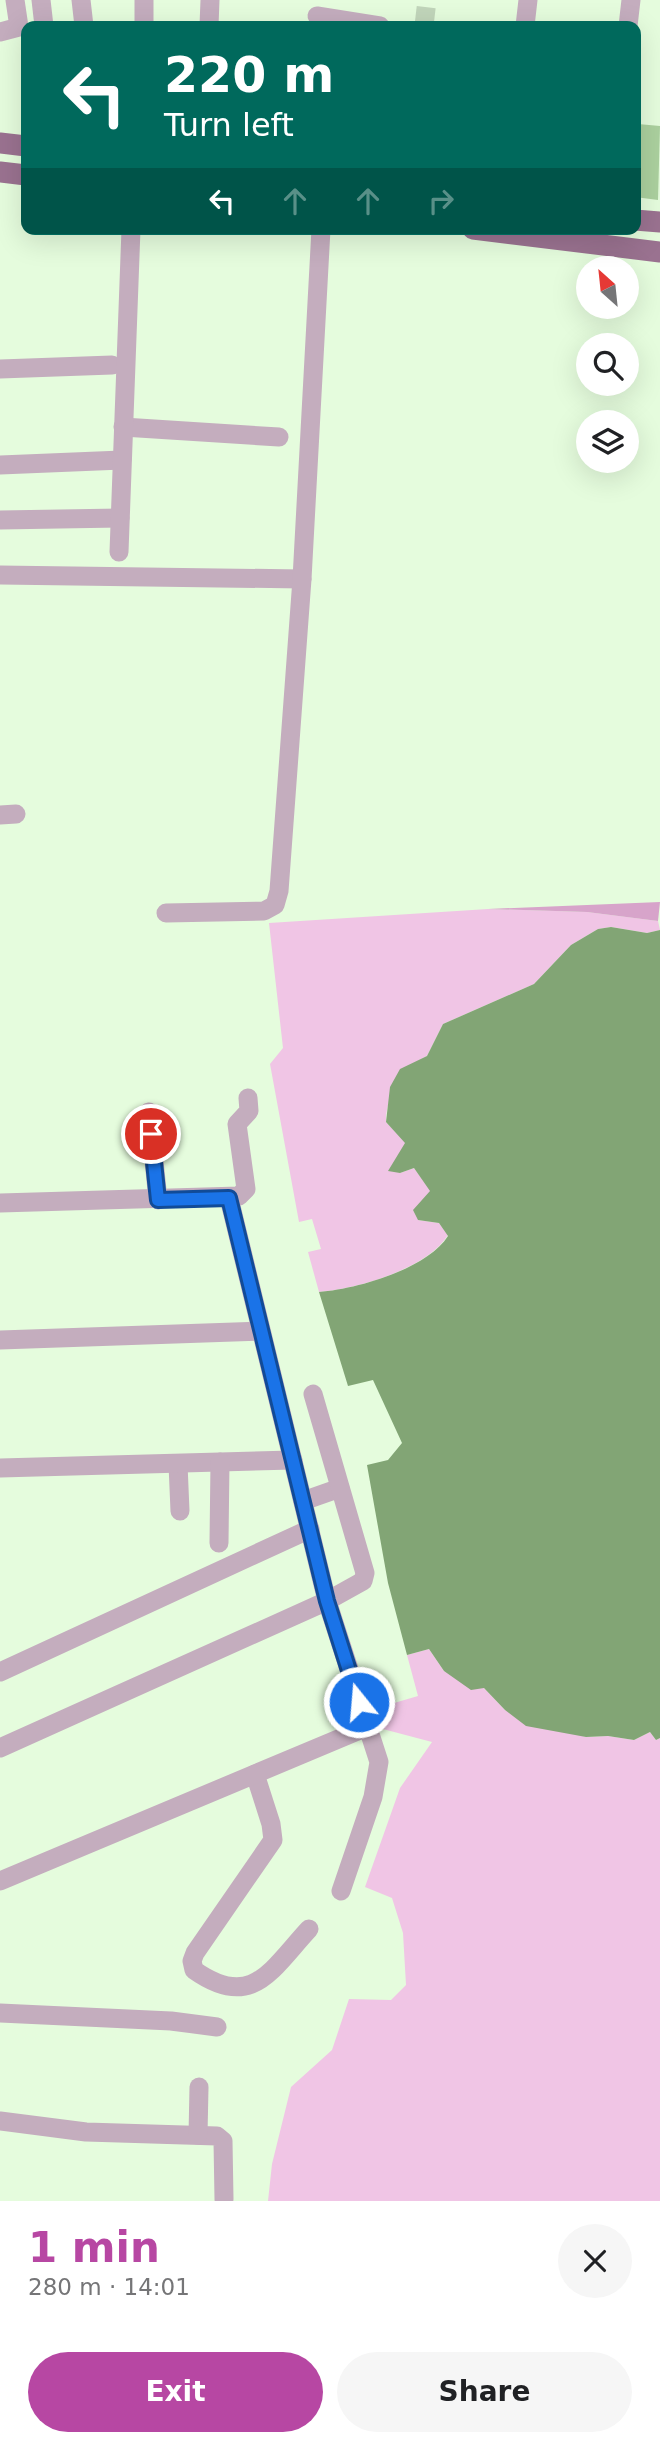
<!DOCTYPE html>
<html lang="en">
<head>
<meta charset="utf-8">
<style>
  :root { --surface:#fff; --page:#f6f6f6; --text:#202124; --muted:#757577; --accent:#b747a3 }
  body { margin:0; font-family:"DejaVu Sans",sans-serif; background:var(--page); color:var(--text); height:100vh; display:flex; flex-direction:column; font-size:26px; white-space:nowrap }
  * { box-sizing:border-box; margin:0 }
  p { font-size:23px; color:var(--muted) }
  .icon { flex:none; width:38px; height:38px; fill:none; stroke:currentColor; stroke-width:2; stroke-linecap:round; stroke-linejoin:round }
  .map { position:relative; height:2201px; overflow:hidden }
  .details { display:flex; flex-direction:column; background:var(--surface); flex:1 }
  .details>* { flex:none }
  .banner { position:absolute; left:21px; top:21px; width:620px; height:214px; border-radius:14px; box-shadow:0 7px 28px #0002; background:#00695c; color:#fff; overflow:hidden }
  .needle { width:46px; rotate:333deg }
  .tools { position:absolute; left:576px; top:256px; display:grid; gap:14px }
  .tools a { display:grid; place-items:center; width:63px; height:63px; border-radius:50%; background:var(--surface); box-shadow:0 7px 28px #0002; font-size:35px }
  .pin { position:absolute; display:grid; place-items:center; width:60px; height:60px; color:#fff; margin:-30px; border:4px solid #fff; border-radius:50%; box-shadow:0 2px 7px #0007 }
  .me { position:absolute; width:77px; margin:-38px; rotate:343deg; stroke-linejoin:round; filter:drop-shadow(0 0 5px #0008) }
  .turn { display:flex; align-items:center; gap:24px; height:147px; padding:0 28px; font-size:32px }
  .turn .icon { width:91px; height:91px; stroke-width:2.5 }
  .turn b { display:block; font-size:49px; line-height:60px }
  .lanes { display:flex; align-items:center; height:66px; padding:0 28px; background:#0003; justify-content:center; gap:35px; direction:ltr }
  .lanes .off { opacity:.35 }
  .round { display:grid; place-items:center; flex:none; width:74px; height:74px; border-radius:37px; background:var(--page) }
  .head { display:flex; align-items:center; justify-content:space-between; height:119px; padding:0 28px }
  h1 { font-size:42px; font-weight:600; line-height:52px; color:var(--accent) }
  .primary-button { display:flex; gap:14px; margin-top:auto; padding:14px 28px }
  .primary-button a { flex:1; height:80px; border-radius:42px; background:var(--accent); color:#fff; font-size:28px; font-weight:600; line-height:80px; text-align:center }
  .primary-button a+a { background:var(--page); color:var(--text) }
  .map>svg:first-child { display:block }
  .green { fill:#f0c5e5 }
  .forest { fill:#d7a4ca }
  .water { fill:#82a575 }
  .building { fill:#abd09e }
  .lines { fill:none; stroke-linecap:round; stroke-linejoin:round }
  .minor-tunnel { stroke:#c1d5ba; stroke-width:19; stroke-dasharray:19 10; stroke-linecap:butt }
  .minor { stroke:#c4adbe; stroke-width:19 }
  .major { stroke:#9a7290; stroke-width:21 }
  .route-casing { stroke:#114b97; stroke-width:18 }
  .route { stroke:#1a73e8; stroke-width:12 }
</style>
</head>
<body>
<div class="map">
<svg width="660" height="2201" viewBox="0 0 660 2201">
  <rect width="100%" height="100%" fill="#e5fcdd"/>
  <!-- green -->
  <g class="green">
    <path d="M 488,909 L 587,912 L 658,921 L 660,930 L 647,933 L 611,927 L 598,929 L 571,945 L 534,984 L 443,1024 L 427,1056 C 405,1065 385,1098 386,1122 L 406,1143 L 397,1159 L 400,1173 L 414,1168 L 431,1191 L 418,1220 L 439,1223 L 448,1235 C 427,1269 357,1289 319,1292 L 308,1252 L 321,1249 L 312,1219 L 299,1222 L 270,1064 L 283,1048 L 269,923 Z"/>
    <path d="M 429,1649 L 444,1671 L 484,1688 L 505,1710 L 586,1737 L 608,1736 L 634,1740 L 650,1732 L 656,1740 L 660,1738 L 660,2201 L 268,2201 L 272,2164 L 291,2087 L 332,2050 L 349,1999 L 391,2000 L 406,1985 L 403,1933 L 392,1898 L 365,1887 L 400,1788 L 432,1742 L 379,1728 L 377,1708 L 418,1696 L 407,1655 Z"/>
  </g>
  <!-- forest -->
  <path class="forest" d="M 660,902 L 658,921 L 587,912 L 488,909 Z"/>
  <!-- water -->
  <path class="water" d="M 611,927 L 647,933 L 660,930 L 660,1738 L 656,1740 L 650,1732 L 634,1740 L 608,1736 L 586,1737 L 526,1726 L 505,1710 L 484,1688 L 471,1690 L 444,1671 L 429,1649 L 407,1655 L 388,1583 L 367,1465 L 388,1460 L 402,1443 L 373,1380 L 348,1386 L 319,1292 C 357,1289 427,1269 448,1236 L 439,1223 L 418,1220 L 413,1210 L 430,1191 L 414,1168 L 400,1173 L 388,1171 L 405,1143 L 386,1122 L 390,1087 L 400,1069 L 427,1056 L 443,1024 L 534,984 L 571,945 L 598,929 Z"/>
  <!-- building -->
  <path class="building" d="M 638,124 L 660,126 L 658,200 L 635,197 L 635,132 Z"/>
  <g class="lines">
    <!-- minor-tunnel -->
    <path class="minor-tunnel" d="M 424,26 L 427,0"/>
    <!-- minor -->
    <g class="minor">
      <path d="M 41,0 L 44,26"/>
      <path d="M 81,0 L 84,26"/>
      <path d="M 144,0 L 144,26"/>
      <path d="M 317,16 L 380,26"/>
      <path d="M 209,26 L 210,0"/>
      <path d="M 525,26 L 528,0"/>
      <path d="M 628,26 L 631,0"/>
      <path d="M 0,32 L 19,27 L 15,0"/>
      <path d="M 0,369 L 112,365"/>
      <path d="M 123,427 L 279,437"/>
      <path d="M 0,465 L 122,460"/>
      <path d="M 0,520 L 120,518"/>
      <path d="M 119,552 L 131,229"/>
      <path d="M 0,575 L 302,579"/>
      <path d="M 0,815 L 16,814"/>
      <path d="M 166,913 L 264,911 L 275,905 L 279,891 L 302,579 L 321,229"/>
      <path d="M 149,1112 L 158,1200"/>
      <path d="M 229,1198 L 327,1601 L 379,1762 L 373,1797 L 341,1891"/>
      <path d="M 0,1203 L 239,1196 L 246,1189 L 237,1124 L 249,1111 L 248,1098"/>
      <path d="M 0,1340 L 260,1331"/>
      <path d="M 178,1464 L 180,1511"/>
      <path d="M 0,1468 L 293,1460"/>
      <path d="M 303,1501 L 340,1488"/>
      <path d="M 219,1543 L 220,1462"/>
      <path d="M 0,1672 L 310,1529"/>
      <path d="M 0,1748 L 327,1601 L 363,1581 L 365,1573 L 313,1394"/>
      <path d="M 255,1774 L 271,1824 L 273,1840 L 195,1953 L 192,1961 L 194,1970 C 252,2011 271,1970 309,1929"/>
      <path d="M 0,1881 L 367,1727"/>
      <path d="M 0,2013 L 171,2021 L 217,2027"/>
      <path d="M 0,2121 L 86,2132 L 217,2136 L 223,2141 L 224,2199"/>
      <path d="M 198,2135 L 199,2087"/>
    </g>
    <!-- major -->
    <g class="major">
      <path d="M 0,143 L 26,146"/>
      <path d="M 0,172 L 26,175"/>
      <path d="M 635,220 L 660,222"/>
      <path d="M 473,229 L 660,252"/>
    </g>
  </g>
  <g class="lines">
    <!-- route casing -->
    <g class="route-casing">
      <path id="route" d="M 151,1134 L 158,1200 L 229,1198 L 327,1601 L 359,1702"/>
    </g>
    <!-- route -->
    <use href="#route" class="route"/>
  </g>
</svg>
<div class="tools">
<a><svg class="needle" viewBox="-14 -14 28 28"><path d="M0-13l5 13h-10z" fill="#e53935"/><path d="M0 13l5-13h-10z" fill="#757577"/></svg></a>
<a><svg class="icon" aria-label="search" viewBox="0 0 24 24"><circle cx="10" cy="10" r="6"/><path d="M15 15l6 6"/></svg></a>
<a><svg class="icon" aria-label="layers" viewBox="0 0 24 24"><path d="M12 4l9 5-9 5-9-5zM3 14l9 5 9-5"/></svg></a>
</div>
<div class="pin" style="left:151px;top:1134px;background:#d93025"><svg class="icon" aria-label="arrive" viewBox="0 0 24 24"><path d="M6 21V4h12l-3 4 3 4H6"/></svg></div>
<svg class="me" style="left:359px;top:1702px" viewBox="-20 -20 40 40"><circle r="17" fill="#1a73e8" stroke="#fff" stroke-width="3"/><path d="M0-11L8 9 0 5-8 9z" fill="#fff"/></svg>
<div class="banner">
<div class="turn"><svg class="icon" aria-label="left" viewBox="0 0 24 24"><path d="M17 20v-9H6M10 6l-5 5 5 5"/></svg><div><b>220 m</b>Turn left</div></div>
<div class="lanes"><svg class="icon" aria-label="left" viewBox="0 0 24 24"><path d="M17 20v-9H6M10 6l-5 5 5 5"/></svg><svg class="icon off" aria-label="ahead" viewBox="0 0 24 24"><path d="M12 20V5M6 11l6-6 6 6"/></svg><svg class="icon off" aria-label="ahead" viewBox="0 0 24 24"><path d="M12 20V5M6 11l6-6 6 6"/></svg><svg class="icon off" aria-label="right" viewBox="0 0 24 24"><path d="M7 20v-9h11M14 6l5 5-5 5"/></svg></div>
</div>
</div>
<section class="details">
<div class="head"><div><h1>1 min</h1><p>280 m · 14:01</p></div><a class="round"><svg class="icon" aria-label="close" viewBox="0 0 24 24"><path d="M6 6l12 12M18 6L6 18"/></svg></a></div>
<div class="primary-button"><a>Exit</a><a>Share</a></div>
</section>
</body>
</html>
